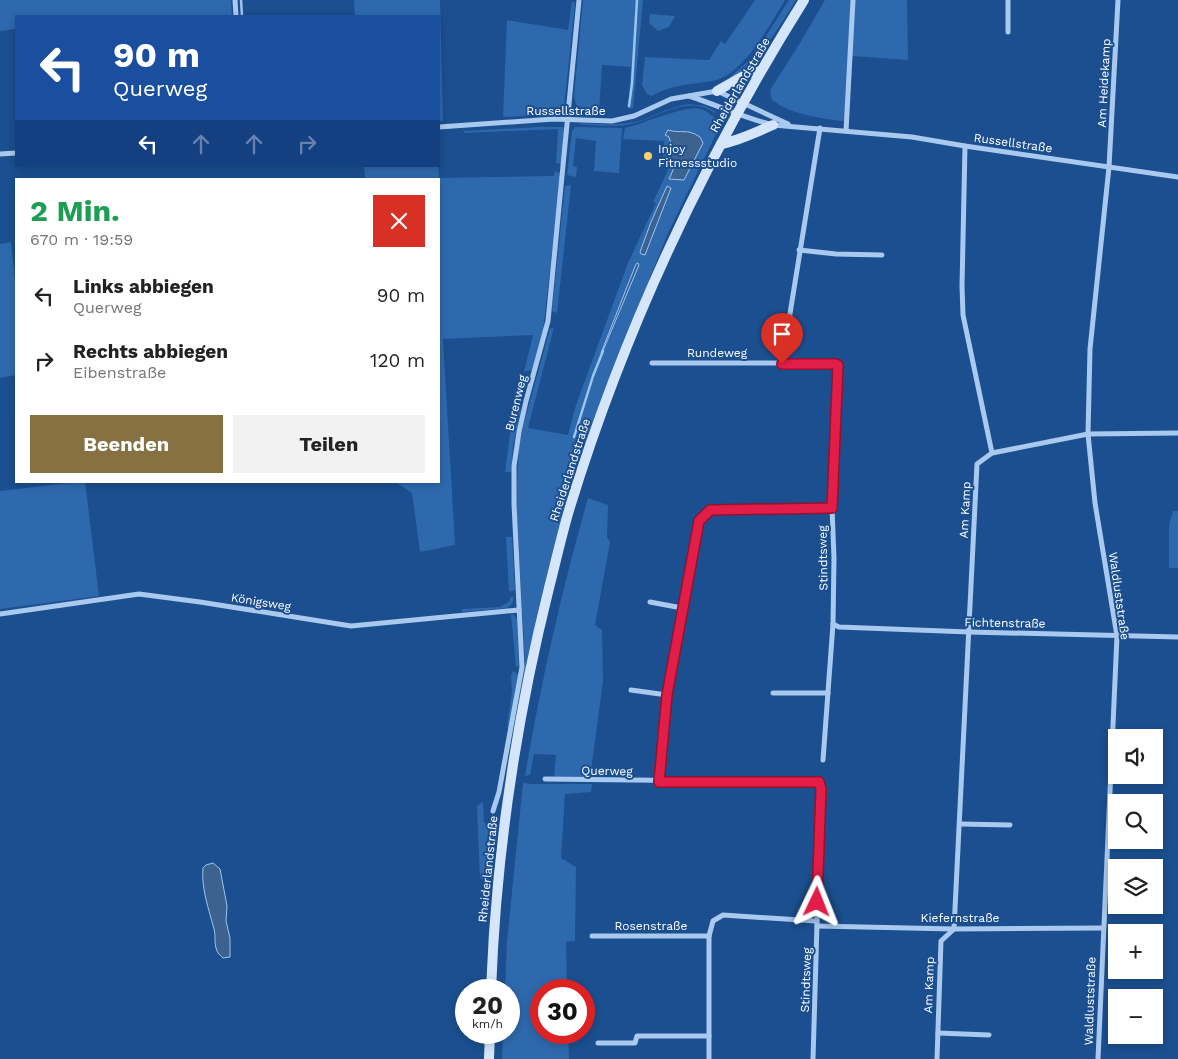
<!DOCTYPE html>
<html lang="de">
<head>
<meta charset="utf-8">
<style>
  :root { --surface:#fff; --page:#f2f2f2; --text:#222; --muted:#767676; --accent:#857141 }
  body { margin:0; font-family:"Work Sans",sans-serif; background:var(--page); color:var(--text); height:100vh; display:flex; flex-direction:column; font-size:19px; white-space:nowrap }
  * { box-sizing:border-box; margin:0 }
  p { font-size:16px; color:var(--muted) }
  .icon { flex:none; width:28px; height:28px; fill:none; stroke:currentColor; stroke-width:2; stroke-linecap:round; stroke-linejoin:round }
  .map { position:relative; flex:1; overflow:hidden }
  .sheet { position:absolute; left:15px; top:178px; width:425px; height:305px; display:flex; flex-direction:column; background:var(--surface); border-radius:0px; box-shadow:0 2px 8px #0003 }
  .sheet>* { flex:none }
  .guide { position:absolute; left:15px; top:15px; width:425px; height:152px; border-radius:0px; box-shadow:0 2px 8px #0003; background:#1a4fa0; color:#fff; overflow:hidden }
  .tools { position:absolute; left:1108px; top:729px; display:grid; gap:10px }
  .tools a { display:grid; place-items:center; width:55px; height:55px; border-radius:0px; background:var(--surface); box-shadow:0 2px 8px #0003; font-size:25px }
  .speed { position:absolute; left:455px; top:979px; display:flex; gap:10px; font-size:25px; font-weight:700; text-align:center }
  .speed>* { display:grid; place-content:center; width:65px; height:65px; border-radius:50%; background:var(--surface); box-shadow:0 2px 8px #0003; line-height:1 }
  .speed small { font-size:12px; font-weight:400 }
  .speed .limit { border:8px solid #d22; background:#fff; color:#111 }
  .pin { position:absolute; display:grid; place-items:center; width:42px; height:42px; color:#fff; margin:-51px -21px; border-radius:50% 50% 50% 0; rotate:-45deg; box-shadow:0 0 5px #0007 }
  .pin .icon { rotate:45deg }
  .me { position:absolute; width:55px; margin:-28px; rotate:2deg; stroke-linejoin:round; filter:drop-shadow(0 0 4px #0008) }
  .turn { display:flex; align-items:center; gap:18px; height:105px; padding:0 15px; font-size:22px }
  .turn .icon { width:65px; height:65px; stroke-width:2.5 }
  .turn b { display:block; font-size:35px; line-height:42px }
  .lanes { display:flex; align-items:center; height:48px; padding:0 15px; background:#0003; justify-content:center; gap:25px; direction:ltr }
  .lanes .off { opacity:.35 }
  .round { display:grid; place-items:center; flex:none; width:52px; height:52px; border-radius:0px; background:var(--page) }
  .headline { display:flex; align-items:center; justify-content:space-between; height:85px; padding:0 15px }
  h1 { font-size:30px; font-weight:700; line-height:38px; color:#1e9e55 }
  .action { display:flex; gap:10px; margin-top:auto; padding:10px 15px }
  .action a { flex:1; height:58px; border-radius:0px; background:var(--accent); color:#fff; font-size:20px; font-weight:700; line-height:58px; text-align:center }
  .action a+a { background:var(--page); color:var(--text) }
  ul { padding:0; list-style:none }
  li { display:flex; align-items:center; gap:15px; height:65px; padding:0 15px }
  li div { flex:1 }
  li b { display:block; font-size:19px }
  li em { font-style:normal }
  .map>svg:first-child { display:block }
  .green { fill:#2e69ad }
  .water { fill:#3c6290; stroke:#9cc4f0 }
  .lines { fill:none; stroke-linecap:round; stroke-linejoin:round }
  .stream { stroke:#9cc4f0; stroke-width:2.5 }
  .minor { stroke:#a9c9ee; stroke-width:5 }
  .secondary { stroke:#d6e6fa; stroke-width:10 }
  .route-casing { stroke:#92132f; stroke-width:12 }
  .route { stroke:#e11d48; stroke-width:9 }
  .poi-dot { fill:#ffd166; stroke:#1b4f8f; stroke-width:2 }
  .labels { text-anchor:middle; stroke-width:4; stroke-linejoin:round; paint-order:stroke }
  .street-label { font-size:12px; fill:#fff; stroke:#1b4f8f }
  .poi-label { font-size:12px; fill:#fff; stroke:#1b4f8f; text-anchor:start }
</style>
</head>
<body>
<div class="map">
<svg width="1178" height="1059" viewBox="0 0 1178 1059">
  <rect width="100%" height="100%" fill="#1b4f8f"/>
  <!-- green -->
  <g class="green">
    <path d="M 0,0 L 231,0 L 232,16 L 16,16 L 16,29 L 0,31 Z"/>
    <path d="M 354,0 L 440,0 L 443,121 L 439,121 L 439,16 L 355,16 Z"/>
    <path d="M 583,0 L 643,0 L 633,108 L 628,109 L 631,67 L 602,65 L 599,112 L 581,111 L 577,108 L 574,96 Z"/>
    <path d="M 755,0 L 785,0 C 769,26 743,76 712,81 C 691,85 671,84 652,96 L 647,94 L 642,85 L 645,57 L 709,60 L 721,41 L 725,44 Z"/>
    <path d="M 789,0 L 796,0 C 780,26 758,63 731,79 L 730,77 L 752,58 Z"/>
    <path d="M 825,0 L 907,0 L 908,60 L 852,56 L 848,122 C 822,118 794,116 772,100 L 770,90 L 800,43 Z"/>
    <path d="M 572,1 L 575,3 L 564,107 L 562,111 L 556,114 L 503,117 L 507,20 L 568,30 Z"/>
    <path d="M 650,14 L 675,16 L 669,27 L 658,31 L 649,23 Z"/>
    <path d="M 690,104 L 705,106 L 716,112 L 714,113 C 687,92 653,122 625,125 C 610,127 593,125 578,124 L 581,123 C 601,124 620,126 639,121 C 657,115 671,106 690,104 Z"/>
    <path d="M 695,108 C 710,110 709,116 719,120 L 717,132 L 668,233 L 612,372 L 578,469 L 498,839 L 502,800 L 525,663 L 516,499 L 519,445 L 525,419 L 550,329 L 554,327 L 528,428 L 568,435 L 576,405 L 628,263 L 656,203 L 653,202 L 669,168 L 663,164 L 664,141 L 623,139 L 625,128 C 649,122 671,110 695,108 Z"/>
    <path d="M 539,127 L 563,127 L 565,131 L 562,164 L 556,163 L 558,129 L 464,133 L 464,131 Z"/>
    <path d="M 575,127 L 622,128 L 619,173 L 594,171 L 596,141 L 576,138 L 573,166 L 577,167 L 576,177 L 567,175 L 572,131 Z"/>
    <path d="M 364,166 L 438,166 L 439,178 L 554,176 L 555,171 L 561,174 L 543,331 L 532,370 L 524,372 L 533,335 L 443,339 L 455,545 L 420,552 L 412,493 L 394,481 L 439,481 L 439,179 L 365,179 Z"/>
    <path d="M 571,185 L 557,313 L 552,311 L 565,186 Z"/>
    <path d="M 11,242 L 16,287 L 16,375 L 0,378 L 0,244 Z"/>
    <path d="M 519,408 L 521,410 L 513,446 L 511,472 L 505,472 L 511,426 L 515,409 Z"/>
    <path d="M 85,481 L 99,596 L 0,609 L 0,491 Z"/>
    <path d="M 588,498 L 608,505 L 607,537 L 610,542 L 595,625 L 602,630 L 603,681 L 590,778 L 554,778 L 556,755 L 534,754 L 530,775 L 525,776 C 541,682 562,589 588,498 Z"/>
    <path d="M 1173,511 L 1178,511 L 1178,568 L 1169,568 L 1169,525 Z"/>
    <path d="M 506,537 L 512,537 L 515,590 L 509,592 Z"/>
    <path d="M 510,597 L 514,597 L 512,604 L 507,608 L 462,612 L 462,609 L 500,607 L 510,601 Z"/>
    <path d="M 511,614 L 514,615 L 517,619 L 519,666 L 516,667 Z"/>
    <path d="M 513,671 L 518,674 L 509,728 L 507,728 L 512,691 L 511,675 Z"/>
    <path d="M 523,783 L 533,784 L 592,784 L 591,792 L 565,794 L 561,858 L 576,867 L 575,941 L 566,942 L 567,990 L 541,990 L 541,1032 L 568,1033 L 569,1059 L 502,1059 L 503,1033 L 509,1032 L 509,990 L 505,990 L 507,941 Z"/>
    <path d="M 483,802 L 484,823 L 496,825 L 490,879 L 480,879 L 477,806 Z"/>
  </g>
  <!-- water -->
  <g class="water">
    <path d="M 668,130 C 681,134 687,128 700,137 L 703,143 L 684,180 L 669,179 L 674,168 L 669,158 L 671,144 L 669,137 L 665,135 Z"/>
    <path d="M 667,186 L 671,188 L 645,255 L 641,254 L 640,252 L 651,222 Z"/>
    <path d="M 638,263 L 639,265 L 602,353 L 601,353 L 636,264 Z"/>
    <path d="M 213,863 L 220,869 L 227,906 L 226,921 L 230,938 L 230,957 L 223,958 C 220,955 217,953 216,948 C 214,942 216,935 214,929 C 209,910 201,888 203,868 L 206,865 Z"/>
  </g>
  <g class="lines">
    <!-- stream -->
    <g class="stream">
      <path d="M 241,0 L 242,16"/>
      <path d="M 629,106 L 632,84 L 637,0"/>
      <path d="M 574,437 L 593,376 L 603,351"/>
    </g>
    <!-- minor -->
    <g class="minor">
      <path d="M 235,0 L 236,16"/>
      <path d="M 1008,0 L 1008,32"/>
      <path d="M 689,96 C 717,105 744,118 773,125 L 912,137 L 965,146 L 1178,177"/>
      <path d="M 439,127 L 554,119 L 612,121 L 634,116 L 671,99 L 717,91 L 788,124"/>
      <path d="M 846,131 L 853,0"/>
      <path d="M 0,154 L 16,153"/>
      <path d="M 799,250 L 836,254 L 882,255"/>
      <path d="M 652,363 L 782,363 L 820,128"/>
      <path d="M 782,363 L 836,364 L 838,365 L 832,508 L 834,558 L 833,624 L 823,760"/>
      <path d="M 992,453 L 1088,434 L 1178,433"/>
      <path d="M 650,602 L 682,608"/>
      <path d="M 0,614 L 139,594 L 200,602 L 351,626 L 519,610"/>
      <path d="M 833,624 L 839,627 L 969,632 L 1178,637"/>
      <path d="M 631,690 L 667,695"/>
      <path d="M 773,693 L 828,693"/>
      <path d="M 545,779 L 819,782 L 821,789 L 813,1059"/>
      <path d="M 659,782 L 667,695 L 699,521 L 710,510 L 832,508"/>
      <path d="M 493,811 L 499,792 L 522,667 L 514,504 L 514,466 L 519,432 L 526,401 L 548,321 L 579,0"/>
      <path d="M 960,824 L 1010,825"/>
      <path d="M 817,926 L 954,929 L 1103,928"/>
      <path d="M 592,936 L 709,936"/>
      <path d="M 938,1033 L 989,1035"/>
      <path d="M 598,1043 L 635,1043 L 637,1036 L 709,1036"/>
      <path d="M 709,1059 L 709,936 L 713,921 L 723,915 L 816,921"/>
      <path d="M 937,1059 L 941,941 L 954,929 L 977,464 L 992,453 L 963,315 L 962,286 L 965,146"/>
      <path d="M 1098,1059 L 1117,636 L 1095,503 L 1088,434 L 1090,349 L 1109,167 L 1118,0"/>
    </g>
    <!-- secondary -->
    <g class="secondary">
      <path d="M 717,91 L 747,74 L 761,70"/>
      <path d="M 721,144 C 738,141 756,132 773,125"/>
      <path d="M 491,990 C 496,855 516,720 549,588 C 556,561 562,533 570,507 C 625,328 705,158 804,0"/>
      <path d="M 489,1059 L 490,1032"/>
    </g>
  </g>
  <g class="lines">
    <!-- route casing -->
    <g class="route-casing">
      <path id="route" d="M 782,364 L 836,364 L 838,365 L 832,508 L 710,510 L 699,521 L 667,695 L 659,782 L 819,782 L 821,789 L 817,902"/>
    </g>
    <!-- route -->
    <use href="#route" class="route"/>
  </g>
  <!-- markers -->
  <circle class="poi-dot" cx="648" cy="156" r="5"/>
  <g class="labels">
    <!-- street labels -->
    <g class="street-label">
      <text transform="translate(1104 83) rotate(-87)" y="4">Am Heidekamp</text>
      <text transform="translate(740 85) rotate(-60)" y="4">Rheiderlandstraße</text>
      <text x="566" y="115">Russellstraße</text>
      <text transform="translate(1013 143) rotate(8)" y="4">Russellstraße</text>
      <text x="717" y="357">Rundeweg</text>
      <text transform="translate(516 403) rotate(-76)" y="4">Burenweg</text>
      <text transform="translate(570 470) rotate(-72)" y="4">Rheiderlandstraße</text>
      <text transform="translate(965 510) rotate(-87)" y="4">Am Kamp</text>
      <text transform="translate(823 558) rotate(-91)" y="4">Stindtsweg</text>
      <text transform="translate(1119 596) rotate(82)" y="4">Waldluststraße</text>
      <text transform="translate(261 602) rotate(9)" y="4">Königsweg</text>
      <text transform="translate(1005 623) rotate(1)" y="4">Fichtenstraße</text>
      <text transform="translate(607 771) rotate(1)" y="4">Querweg</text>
      <text transform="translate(488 869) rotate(-84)" y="4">Rheiderlandstraße</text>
      <text x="960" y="922">Kiefernstraße</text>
      <text x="651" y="930">Rosenstraße</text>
      <text transform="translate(806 980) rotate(-88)" y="4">Stindtsweg</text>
      <text transform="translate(929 985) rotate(-88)" y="4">Am Kamp</text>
      <text transform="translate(1090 1001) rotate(-88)" y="4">Waldluststraße</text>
    </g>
    <!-- poi labels -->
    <g class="poi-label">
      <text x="658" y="153">Injoy<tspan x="658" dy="14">Fitnessstudio</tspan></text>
    </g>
  </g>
</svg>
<div class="tools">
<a><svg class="icon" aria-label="sound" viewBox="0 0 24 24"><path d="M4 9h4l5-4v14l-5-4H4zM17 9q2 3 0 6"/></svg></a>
<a><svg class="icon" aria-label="search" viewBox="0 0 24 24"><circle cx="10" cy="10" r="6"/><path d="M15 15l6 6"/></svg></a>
<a><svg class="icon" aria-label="layers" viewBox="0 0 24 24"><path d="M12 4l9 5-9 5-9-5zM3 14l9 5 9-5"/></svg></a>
<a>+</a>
<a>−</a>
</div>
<div class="speed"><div>20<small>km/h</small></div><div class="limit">30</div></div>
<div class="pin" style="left:782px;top:364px;background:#d93025"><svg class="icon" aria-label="arrive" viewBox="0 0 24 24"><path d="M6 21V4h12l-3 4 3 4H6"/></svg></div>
<svg class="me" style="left:817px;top:902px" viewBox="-20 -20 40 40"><path d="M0-17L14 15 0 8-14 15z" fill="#e11d48" stroke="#fff" stroke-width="4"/></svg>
<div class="guide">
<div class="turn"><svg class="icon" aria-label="left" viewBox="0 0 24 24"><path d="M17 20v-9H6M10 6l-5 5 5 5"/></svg><div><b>90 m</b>Querweg</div></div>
<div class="lanes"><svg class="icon" aria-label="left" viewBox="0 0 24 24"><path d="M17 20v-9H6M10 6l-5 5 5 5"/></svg><svg class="icon off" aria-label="ahead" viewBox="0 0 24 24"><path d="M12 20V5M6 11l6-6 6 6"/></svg><svg class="icon off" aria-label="ahead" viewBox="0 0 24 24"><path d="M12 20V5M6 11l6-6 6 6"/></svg><svg class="icon off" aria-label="right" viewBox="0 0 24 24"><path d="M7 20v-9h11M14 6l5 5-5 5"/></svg></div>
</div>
<section class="sheet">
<div class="headline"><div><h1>2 Min.</h1><p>670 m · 19:59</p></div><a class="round" style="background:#d93025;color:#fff"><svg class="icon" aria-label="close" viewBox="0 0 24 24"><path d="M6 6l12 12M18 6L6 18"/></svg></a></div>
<ul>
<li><svg class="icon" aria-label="left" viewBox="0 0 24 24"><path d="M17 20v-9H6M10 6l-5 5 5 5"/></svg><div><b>Links abbiegen</b><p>Querweg</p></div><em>90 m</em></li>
<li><svg class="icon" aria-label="right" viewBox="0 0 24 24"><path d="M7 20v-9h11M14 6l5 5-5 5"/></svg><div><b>Rechts abbiegen</b><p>Eibenstraße</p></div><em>120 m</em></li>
</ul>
<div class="action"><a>Beenden</a><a>Teilen</a></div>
</section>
</div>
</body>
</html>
